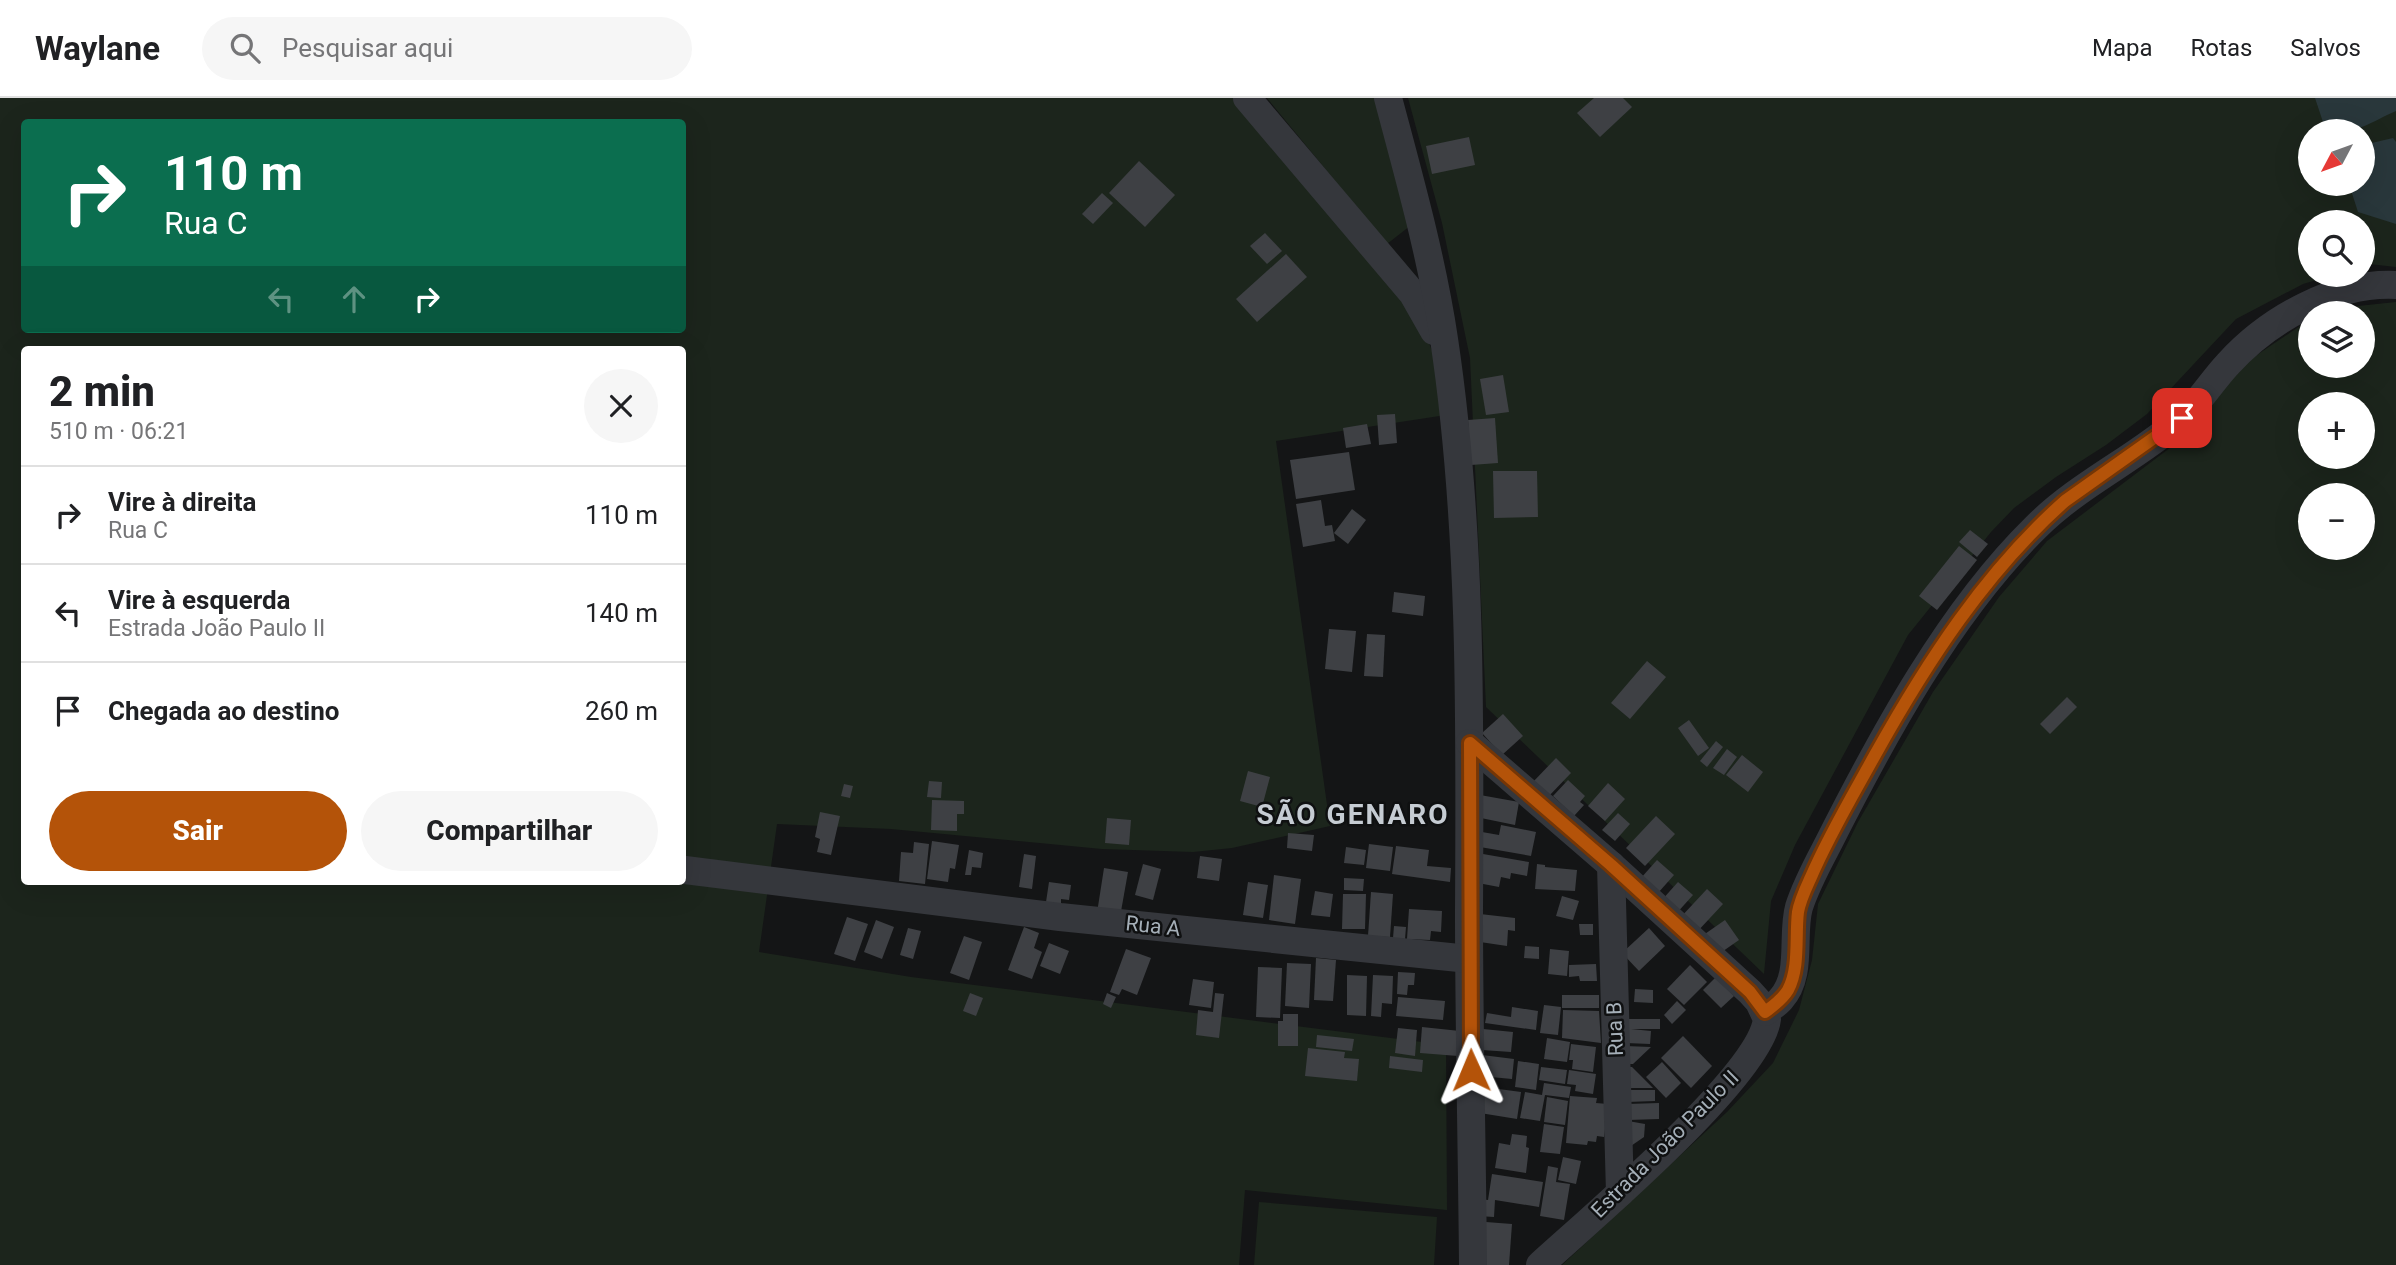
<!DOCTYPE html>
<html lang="pt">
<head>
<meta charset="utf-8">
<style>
  :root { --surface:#fff; --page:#f6f6f6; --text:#202124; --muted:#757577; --line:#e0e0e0; --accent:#b45309 }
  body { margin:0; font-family:Roboto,sans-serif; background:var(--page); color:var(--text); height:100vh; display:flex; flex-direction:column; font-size:26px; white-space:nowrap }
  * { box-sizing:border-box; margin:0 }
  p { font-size:23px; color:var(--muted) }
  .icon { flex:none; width:38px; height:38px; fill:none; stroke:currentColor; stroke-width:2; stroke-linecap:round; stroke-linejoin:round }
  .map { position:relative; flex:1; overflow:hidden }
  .sheet { position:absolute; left:21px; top:248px; width:665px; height:539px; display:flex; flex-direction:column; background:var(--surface); border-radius:7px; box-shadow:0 7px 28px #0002 }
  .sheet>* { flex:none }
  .hud { position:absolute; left:21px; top:21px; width:665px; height:214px; border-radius:7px; box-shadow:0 7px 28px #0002; background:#0b6e4f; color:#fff; overflow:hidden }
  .needle { width:46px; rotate:229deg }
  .fabs { position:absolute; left:2298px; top:21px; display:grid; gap:14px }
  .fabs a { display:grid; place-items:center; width:77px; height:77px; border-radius:50%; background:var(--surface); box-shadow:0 7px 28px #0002; font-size:35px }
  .pin { position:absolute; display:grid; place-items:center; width:60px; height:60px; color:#fff; margin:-30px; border-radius:14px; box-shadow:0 4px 10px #0006 }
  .me { position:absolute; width:77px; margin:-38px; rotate:359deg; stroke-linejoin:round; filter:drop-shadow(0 0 5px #0008) }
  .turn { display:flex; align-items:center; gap:24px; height:147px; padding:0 28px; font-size:32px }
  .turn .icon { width:91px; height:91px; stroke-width:2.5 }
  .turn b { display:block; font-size:49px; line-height:60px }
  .lanes { display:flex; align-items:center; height:66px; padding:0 28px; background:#0003; justify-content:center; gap:35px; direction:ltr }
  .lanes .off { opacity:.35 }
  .round { display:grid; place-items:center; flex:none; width:74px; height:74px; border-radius:37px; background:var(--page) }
  .head { display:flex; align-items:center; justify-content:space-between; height:119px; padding:0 28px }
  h1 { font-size:42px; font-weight:800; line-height:52px }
  .primary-button { display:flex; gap:14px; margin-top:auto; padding:14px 28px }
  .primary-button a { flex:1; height:80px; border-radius:42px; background:var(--accent); color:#fff; font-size:28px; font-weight:800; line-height:80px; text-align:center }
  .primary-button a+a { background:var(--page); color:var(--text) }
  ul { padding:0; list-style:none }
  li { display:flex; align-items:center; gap:21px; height:98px; padding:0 28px; border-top:2px solid var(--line) }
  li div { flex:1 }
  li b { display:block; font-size:26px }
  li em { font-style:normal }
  header { display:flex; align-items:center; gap:42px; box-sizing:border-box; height:98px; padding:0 35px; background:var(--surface); border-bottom:2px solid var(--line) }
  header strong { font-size:33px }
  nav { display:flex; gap:38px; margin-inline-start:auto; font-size:24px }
  .search { width:490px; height:63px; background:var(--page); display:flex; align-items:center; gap:18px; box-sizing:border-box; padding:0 24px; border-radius:38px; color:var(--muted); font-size:26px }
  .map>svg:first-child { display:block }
  .green { fill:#1c251c; fill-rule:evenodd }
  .water { fill:#29373b }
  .building { fill:#3e4044 }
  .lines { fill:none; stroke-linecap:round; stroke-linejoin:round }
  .minor { stroke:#35373c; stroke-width:28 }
  .route-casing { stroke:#753606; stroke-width:18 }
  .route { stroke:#b45309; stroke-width:12 }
  .labels { text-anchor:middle; stroke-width:5; stroke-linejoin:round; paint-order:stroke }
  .street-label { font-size:21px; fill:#a5afb8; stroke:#0f1011 }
  .district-label { font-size:28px; font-weight:bold; letter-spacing:2px; fill:#c6ccd3; stroke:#0f1011 }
</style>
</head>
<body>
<header>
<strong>Waylane</strong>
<div class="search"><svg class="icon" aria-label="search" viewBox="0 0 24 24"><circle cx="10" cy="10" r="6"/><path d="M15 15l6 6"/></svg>Pesquisar aqui</div>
<nav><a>Mapa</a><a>Rotas</a><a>Salvos</a></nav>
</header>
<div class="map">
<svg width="2396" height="1167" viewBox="0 0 2396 1167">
  <rect width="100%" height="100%" fill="#141516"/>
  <!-- green -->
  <g class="green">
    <path d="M 0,0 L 1235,0 L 1400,194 L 1429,245 L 1439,271 L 1446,317 L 1276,343 L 1330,728 L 1232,750 L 1193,754 L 1102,751 L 891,731 L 777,726 L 759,854 L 911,879 L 1446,947 L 1447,1112 L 1245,1092 L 1239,1167 L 0,1167 ZM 24,24 L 682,24 L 682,231 L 24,231 ZM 24,252 L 682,252 L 682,784 L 24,784 Z"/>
    <path d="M 1267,0 L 1377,0 L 1410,128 L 1387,146 Z"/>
    <path d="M 1408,0 L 2396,0 L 2396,169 L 2369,166 L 2363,168 L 2362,124 L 2310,124 L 2310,177 L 2334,177 L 2303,186 L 2236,221 L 2147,316 L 2106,347 L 2056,379 L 2014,410 L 1991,434 L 1908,537 L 1795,747 L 1771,803 L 1764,876 L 1486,609 L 1470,260 L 1442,125 ZM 2310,33 L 2362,33 L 2362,86 L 2310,86 Z"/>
    <path d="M 2396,204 L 2396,1167 L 1562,1167 L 1727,1014 L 1773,965 L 1799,912 L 1812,862 L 1818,806 L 1858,724 L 1933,594 L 1999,499 L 2047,443 L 2179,343 L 2248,263 L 2306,224 L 2310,222 L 2310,268 L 2362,268 L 2362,215 L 2333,215 L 2358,208 ZM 2310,306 L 2362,306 L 2362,359 L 2310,359 ZM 2310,397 L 2362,397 L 2362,450 L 2310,450 Z"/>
    <path d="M 1259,1104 L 1437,1119 L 1434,1167 L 1254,1167 Z"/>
  </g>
  <!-- water -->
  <g class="water">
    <path d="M 2315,0 L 2396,0 L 2396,13 C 2368,25 2365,33 2331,33 L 2323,24 Z"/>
    <path d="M 2393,40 L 2396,44 L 2396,126 L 2358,114 L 2349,86 L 2362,86 L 2363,47 Z"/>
  </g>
  <!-- building -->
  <g class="building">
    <path d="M 1594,0 L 1623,0 L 1632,9 L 1600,39 L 1577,15 Z"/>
    <path d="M 1469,39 L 1475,67 L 1432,76 L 1426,48 Z"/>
    <path d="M 1139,63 L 1175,97 L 1145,129 L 1109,95 Z"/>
    <path d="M 1102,95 L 1113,105 L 1093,126 L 1082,116 Z"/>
    <path d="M 1265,135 L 1282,153 L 1267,166 L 1250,148 Z"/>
    <path d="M 1286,156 L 1307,179 L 1257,224 L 1236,201 Z"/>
    <path d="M 1503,277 L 1509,314 L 1486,317 L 1480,281 Z"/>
    <path d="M 1395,316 L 1397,345 L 1379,347 L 1377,317 Z"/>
    <path d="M 1495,320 L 1498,365 L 1471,367 L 1468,322 Z"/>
    <path d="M 1367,326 L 1371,346 L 1346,350 L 1343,330 Z"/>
    <path d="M 1349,354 L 1355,392 L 1296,401 L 1290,362 Z"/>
    <path d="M 1493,373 L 1537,373 L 1538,419 L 1494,420 Z"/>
    <path d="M 1321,402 L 1325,428 L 1332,427 L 1335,443 L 1303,449 L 1296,406 Z"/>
    <path d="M 1352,411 L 1366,422 L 1348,446 L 1334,435 Z"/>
    <path d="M 1970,432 L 1988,446 L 1977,459 L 1959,444 Z"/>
    <path d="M 1959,448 L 1977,462 L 1937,512 L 1919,498 Z"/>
    <path d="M 1394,494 L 1425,498 L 1423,518 L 1392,514 Z"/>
    <path d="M 1329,531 L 1356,533 L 1352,574 L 1325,571 Z"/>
    <path d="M 1367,536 L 1385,537 L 1383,579 L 1364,578 Z"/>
    <path d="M 1647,563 L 1666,579 L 1630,621 L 1611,605 Z"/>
    <path d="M 2067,599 L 2077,609 L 2050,636 L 2040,626 Z"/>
    <path d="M 1503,616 L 1523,638 L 1502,657 L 1482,635 Z"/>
    <path d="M 1689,622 L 1709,650 L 1698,658 L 1678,630 Z"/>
    <path d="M 1716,643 L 1723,649 L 1707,669 L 1700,663 Z"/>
    <path d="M 1727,651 L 1737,659 L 1724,677 L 1713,670 Z"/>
    <path d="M 1742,657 L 1763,674 L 1748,694 L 1726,677 Z"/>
    <path d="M 1556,660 L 1571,675 L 1548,699 L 1532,685 Z"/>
    <path d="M 1248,673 L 1270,679 L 1262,709 L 1240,703 Z"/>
    <path d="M 1568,682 L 1585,698 L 1580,704 L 1584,707 L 1574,718 L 1553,698 Z"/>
    <path d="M 929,683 L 942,684 L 941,700 L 927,699 Z"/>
    <path d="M 1608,685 L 1625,701 L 1605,723 L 1588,708 Z"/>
    <path d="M 844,686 L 853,688 L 850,700 L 841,698 Z"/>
    <path d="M 1480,697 L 1519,704 L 1515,727 L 1476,719 Z"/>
    <path d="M 932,702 L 964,703 L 964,716 L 957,716 L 957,733 L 931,732 Z"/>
    <path d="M 820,714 L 840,718 L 831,757 L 817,754 L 820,741 L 815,739 Z"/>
    <path d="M 1618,715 L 1630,726 L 1615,743 L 1602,732 Z"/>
    <path d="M 1656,718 L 1675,736 L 1645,768 L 1626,750 Z"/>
    <path d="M 1107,720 L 1131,722 L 1129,747 L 1105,745 Z"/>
    <path d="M 1501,727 L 1536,734 L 1531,758 L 1480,749 L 1482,734 L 1499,737 Z"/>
    <path d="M 1288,735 L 1314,737 L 1312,753 L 1287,750 Z"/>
    <path d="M 932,743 L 959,747 L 955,771 L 950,770 L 948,784 L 927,781 Z"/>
    <path d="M 914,744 L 929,746 L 925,786 L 899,783 L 901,754 L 913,755 Z"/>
    <path d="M 1369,746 L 1393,749 L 1390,773 L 1366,770 Z"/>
    <path d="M 1396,748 L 1429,752 L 1427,768 L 1451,770 L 1450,784 L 1392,776 Z"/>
    <path d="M 1346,749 L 1366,752 L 1364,767 L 1344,765 Z"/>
    <path d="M 969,752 L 983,755 L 981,770 L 972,769 L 971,777 L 965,777 Z"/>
    <path d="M 1024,756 L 1036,758 L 1032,791 L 1019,789 Z"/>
    <path d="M 1483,756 L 1529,764 L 1527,778 L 1511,775 L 1510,781 L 1501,779 L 1499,789 L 1478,785 Z"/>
    <path d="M 1200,758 L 1222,761 L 1219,783 L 1197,780 Z"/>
    <path d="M 1657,762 L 1674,777 L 1658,795 L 1641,780 Z"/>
    <path d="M 1143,766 L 1161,771 L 1153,802 L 1135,797 Z"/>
    <path d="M 1537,766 L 1545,767 L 1545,769 L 1577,772 L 1575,793 L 1535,791 Z"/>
    <path d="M 1104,770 L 1128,774 L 1120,819 L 1097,815 Z"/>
    <path d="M 1274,777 L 1301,781 L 1295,826 L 1269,822 Z"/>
    <path d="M 1344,780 L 1364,781 L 1363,793 L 1344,792 Z"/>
    <path d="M 1049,784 L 1071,787 L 1069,802 L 1061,801 L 1061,806 L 1046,804 Z"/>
    <path d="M 1248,784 L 1268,787 L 1263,820 L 1243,817 Z"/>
    <path d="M 1678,784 L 1693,797 L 1675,817 L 1661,803 Z"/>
    <path d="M 1707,791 L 1723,806 L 1696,835 L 1680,820 Z"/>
    <path d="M 1315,793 L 1333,796 L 1330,819 L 1311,817 Z"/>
    <path d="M 1371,794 L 1393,796 L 1390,839 L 1368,838 Z"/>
    <path d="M 1343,796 L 1366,796 L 1365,831 L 1342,831 Z"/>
    <path d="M 1562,798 L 1579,803 L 1573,822 L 1556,818 Z"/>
    <path d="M 1409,811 L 1442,813 L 1441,834 L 1431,833 L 1430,842 L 1407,841 Z"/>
    <path d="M 1480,816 L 1515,820 L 1515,833 L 1508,832 L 1507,848 L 1480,844 Z"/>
    <path d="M 847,819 L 868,826 L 855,863 L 834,856 Z"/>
    <path d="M 876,822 L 894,829 L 882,861 L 864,854 Z"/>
    <path d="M 1725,822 L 1739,842 L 1716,858 L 1702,838 Z"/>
    <path d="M 1579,826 L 1593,826 L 1593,837 L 1580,837 Z"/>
    <path d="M 1394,828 L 1406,829 L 1405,841 L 1393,840 Z"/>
    <path d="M 1024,829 L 1039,835 L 1034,850 L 1042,854 L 1032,881 L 1008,872 Z"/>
    <path d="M 908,830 L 921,833 L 913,861 L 900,857 Z"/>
    <path d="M 1649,830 L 1665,848 L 1639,873 L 1622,855 Z"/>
    <path d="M 964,838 L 982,844 L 969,882 L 950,875 Z"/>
    <path d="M 1049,845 L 1069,853 L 1060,876 L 1040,868 Z"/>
    <path d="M 1525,848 L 1539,849 L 1539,861 L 1524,860 Z"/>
    <path d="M 1126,851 L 1151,860 L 1137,897 L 1122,891 L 1119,897 L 1110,894 Z"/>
    <path d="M 1550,851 L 1569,853 L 1567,878 L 1548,876 Z"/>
    <path d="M 1316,860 L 1336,862 L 1333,903 L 1314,902 Z"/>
    <path d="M 1287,865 L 1311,866 L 1309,910 L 1285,908 Z"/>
    <path d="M 1596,866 L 1597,883 L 1580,883 L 1579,878 L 1569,879 L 1569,867 Z"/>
    <path d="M 1690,867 L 1707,884 L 1684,907 L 1667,891 Z"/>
    <path d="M 1258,869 L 1282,870 L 1280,920 L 1256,919 Z"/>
    <path d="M 1398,874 L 1415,875 L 1414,887 L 1408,887 L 1407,897 L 1397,896 Z"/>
    <path d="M 1347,877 L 1367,878 L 1366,918 L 1347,917 Z"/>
    <path d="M 1373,877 L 1393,878 L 1392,906 L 1382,905 L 1381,919 L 1371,918 Z"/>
    <path d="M 1716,879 L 1734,898 L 1721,910 L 1703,892 Z"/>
    <path d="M 1193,881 L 1214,884 L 1211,910 L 1189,907 Z"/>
    <path d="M 1635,891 L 1653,892 L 1653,905 L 1634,904 Z"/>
    <path d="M 970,895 L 983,900 L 976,918 L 963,913 Z"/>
    <path d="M 1107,895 L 1116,899 L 1111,910 L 1103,906 Z"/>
    <path d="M 1215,895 L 1224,896 L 1219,940 L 1196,937 L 1198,912 L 1213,914 Z"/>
    <rect x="1562" y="897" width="37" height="13"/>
    <path d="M 1398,899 L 1445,903 L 1443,922 L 1396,918 Z"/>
    <path d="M 1677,903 L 1686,912 L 1672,926 L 1664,917 Z"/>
    <path d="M 1544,907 L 1561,909 L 1558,937 L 1540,935 Z"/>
    <path d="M 1512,909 L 1538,913 L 1536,932 L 1485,925 L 1487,915 L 1511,919 Z"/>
    <path d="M 1563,912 L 1599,913 L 1601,945 L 1562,940 Z"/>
    <path d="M 1283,916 L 1298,916 L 1298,948 L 1278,948 L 1278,923 L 1283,923 Z"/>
    <path d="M 1625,921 L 1660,921 L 1660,931 L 1631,931 L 1651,933 L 1650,946 L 1626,945 Z"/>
    <path d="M 1422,929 L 1460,933 L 1458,958 L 1420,955 Z"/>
    <path d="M 1398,930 L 1417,932 L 1415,958 L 1395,955 Z"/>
    <path d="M 1483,931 L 1513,934 L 1511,954 L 1482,952 Z"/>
    <path d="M 1317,937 L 1354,941 L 1352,953 L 1316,949 Z"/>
    <path d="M 1683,938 L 1712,968 L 1691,990 L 1661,960 Z"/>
    <path d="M 1547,940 L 1570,944 L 1567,964 L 1544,961 Z"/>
    <path d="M 1571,946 L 1596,949 L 1593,974 L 1572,971 L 1573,962 L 1569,962 Z"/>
    <path d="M 1625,948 L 1651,949 L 1633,966 L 1627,966 Z"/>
    <path d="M 1308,950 L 1345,954 L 1344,960 L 1359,961 L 1357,983 L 1305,978 Z"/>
    <path d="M 1482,957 L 1514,961 L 1512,981 L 1480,978 Z"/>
    <path d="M 1390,958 L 1423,962 L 1422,974 L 1389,970 Z"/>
    <path d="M 1518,963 L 1539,966 L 1536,992 L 1515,989 Z"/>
    <path d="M 1662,964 L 1681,985 L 1666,1000 L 1646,979 Z"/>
    <path d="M 1541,969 L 1567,972 L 1565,986 L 1539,982 Z"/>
    <path d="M 1626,969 L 1632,969 L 1653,990 L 1626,990 Z"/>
    <path d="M 1569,972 L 1596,976 L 1593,996 L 1575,993 L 1576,987 L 1567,986 Z"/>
    <path d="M 1544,985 L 1571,989 L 1569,1000 L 1545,997 L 1540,1023 L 1520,1020 L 1525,994 L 1542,997 Z"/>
    <path d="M 1484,989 L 1521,994 L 1517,1021 L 1480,1015 Z"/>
    <path d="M 1627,992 L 1655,992 L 1655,1003 L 1627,1004 Z"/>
    <path d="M 1570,998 L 1597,1000 L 1596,1005 L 1608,1006 L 1604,1039 L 1597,1038 L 1596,1044 L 1588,1043 L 1587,1047 L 1566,1045 Z"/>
    <path d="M 1547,999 L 1568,1003 L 1565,1027 L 1544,1024 Z"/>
    <path d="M 1659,1005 L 1659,1021 L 1628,1022 L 1627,1006 Z"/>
    <path d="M 1628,1023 L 1645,1026 L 1644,1039 L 1628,1050 Z"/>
    <path d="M 1544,1026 L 1564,1029 L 1560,1056 L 1540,1054 Z"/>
    <path d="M 1512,1036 L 1527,1038 L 1526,1049 L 1529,1050 L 1526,1075 L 1495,1070 L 1499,1045 L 1510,1047 Z"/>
    <path d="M 1563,1059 L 1581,1063 L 1576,1086 L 1558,1082 Z"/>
    <path d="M 1548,1068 L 1558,1070 L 1556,1084 L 1570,1086 L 1564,1122 L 1540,1118 Z"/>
    <path d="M 1492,1076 L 1543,1084 L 1539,1109 L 1495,1102 L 1494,1119 L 1478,1118 L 1480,1101 L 1488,1102 Z"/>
    <path d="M 1486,1124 L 1512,1126 L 1509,1167 L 1483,1167 Z"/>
  </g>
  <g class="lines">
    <!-- minor -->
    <g class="minor">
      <path d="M 1247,0 L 1413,196 L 1434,233"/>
      <path d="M 1388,0 C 1409,79 1432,160 1444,241 C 1472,428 1470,624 1469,813 C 1469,931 1472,1049 1473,1167"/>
      <path d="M 1470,645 L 1611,767 L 1750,894 L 1759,904 L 1767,921 C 1761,977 1587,1124 1540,1167"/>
      <path d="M 1611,767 L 1620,1095"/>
      <path d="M 685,772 L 1060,819 L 1469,861"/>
      <path d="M 1765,914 C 1770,910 1777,906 1781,901 C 1803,877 1791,837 1799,809 C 1806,787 1817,767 1828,746 C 1882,639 1950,513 2036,429 C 2079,386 2135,361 2180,322 C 2198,306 2212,283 2228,266 C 2269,221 2335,184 2396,187"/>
    </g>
  </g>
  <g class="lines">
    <!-- route casing -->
    <g class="route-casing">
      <path id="route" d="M 1471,972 L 1470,645 L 1611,767 L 1750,894 L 1765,914 C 1773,908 1782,902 1788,892 C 1800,870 1795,838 1798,814 C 1800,802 1806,790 1811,779 C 1829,737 1853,697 1875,657 C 1927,564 1985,474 2065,403 L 2182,320"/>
    </g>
    <!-- route -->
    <use href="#route" class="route"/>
  </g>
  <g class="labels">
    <!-- street labels -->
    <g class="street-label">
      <text transform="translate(1153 828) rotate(6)" y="7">Rua A</text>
      <text transform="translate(1615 931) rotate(-92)" y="7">Rua B</text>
      <text transform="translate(1665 1046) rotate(-45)" y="7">Estrada João Paulo II</text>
    </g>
    <!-- district labels -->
    <g class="district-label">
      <text x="1353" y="726">SÃO GENARO</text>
    </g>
  </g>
</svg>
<div class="fabs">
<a><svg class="needle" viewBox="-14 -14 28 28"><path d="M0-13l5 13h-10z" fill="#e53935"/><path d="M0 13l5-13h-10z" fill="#757577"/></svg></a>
<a><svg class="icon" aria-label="search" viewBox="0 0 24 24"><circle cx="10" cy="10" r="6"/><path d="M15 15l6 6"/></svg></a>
<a><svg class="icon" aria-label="layers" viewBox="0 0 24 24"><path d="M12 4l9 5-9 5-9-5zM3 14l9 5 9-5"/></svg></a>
<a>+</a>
<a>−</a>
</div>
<div class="pin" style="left:2182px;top:320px;background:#d93025"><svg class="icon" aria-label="arrive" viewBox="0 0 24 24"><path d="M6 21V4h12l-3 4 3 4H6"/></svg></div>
<svg class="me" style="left:1471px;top:972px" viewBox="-20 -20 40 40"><path d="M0-17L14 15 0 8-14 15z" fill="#b45309" stroke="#fff" stroke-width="4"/></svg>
<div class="hud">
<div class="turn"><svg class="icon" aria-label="right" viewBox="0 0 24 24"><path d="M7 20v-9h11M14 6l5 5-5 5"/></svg><div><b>110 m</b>Rua C</div></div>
<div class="lanes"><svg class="icon off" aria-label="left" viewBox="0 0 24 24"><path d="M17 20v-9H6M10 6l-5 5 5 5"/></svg><svg class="icon off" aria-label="ahead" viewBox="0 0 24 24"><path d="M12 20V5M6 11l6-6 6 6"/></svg><svg class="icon" aria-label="right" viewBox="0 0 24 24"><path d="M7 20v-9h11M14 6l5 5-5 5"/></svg></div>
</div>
<section class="sheet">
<div class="head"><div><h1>2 min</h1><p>510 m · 06:21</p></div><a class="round"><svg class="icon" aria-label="close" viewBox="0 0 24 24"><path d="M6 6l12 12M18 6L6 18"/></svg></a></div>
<ul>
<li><svg class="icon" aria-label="right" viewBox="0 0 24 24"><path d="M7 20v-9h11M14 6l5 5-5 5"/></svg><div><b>Vire à direita</b><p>Rua C</p></div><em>110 m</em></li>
<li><svg class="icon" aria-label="left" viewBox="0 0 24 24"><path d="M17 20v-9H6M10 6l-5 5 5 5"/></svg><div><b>Vire à esquerda</b><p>Estrada João Paulo II</p></div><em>140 m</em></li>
<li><svg class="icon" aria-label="arrive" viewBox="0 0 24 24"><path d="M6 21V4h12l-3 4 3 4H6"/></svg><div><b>Chegada ao destino</b></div><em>260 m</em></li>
</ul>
<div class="primary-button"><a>Sair</a><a>Compartilhar</a></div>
</section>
</div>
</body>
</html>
